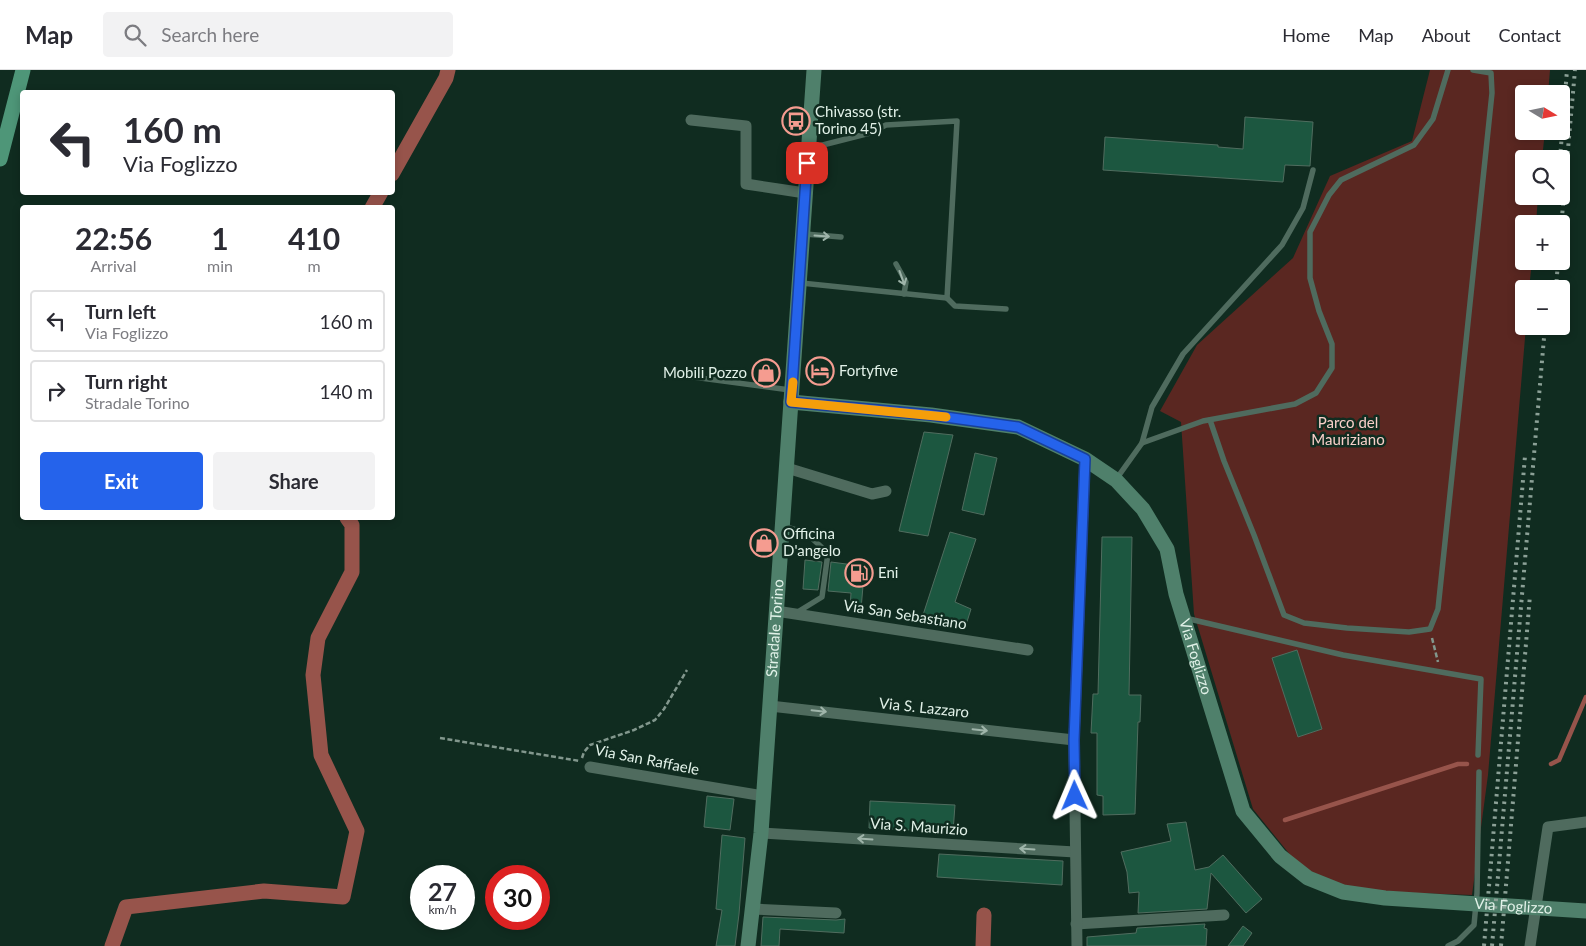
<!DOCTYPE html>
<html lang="en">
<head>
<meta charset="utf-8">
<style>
  :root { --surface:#fff; --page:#f2f2f3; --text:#2b2b33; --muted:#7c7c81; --line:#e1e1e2; --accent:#2563eb }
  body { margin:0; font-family:Lato,sans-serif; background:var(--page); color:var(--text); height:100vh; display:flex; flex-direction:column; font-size:19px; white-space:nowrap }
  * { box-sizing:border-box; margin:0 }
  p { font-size:16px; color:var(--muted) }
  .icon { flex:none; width:28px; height:28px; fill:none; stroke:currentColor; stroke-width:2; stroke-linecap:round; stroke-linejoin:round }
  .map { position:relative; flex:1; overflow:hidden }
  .panel { position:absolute; left:20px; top:135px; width:375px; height:315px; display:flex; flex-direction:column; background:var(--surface); border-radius:5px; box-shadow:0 2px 8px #0003 }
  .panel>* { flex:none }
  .banner { position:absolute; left:20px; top:20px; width:375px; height:105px; border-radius:5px; box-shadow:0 2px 8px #0003; background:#fff; color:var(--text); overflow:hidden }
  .needle { width:32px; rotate:100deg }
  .buttons { position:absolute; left:1515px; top:15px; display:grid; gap:10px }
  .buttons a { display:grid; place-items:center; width:55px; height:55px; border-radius:5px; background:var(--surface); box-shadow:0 2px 8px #0003; font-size:25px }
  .speed { position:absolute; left:410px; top:795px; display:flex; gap:10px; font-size:25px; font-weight:700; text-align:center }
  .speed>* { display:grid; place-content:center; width:65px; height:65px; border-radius:50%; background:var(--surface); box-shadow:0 2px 8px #0003; line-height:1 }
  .speed small { font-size:12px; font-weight:400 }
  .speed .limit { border:8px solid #d22; background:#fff; color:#111 }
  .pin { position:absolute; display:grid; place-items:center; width:42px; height:42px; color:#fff; margin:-21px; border-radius:10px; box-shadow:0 2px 8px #0006 }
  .me { position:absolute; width:55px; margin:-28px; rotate:359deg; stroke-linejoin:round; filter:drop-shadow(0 0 4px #0008) }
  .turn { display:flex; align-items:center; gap:18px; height:105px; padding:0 20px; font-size:22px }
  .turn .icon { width:65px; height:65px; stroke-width:2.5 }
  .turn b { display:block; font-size:35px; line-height:42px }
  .eta { display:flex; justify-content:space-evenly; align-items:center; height:85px; text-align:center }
  .eta b { font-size:30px; font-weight:700; line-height:35px }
  .primary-button { display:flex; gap:10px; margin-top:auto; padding:10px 20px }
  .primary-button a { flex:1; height:58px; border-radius:5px; background:var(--accent); color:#fff; font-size:20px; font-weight:700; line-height:58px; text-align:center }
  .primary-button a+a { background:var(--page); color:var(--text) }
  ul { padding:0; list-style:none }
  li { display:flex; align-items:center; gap:15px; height:62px; margin:0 10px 8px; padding:0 10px; border:2px solid var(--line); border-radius:5px }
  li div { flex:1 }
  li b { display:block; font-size:19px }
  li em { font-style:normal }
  header { display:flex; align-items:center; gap:30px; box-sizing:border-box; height:70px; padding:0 25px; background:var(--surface); border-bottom:1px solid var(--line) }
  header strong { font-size:24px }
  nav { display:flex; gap:28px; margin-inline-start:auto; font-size:18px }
  .search { width:350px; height:45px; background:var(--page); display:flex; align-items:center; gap:12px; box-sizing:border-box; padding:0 18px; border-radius:5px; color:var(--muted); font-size:19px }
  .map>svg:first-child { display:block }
  .green { fill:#5a2721 }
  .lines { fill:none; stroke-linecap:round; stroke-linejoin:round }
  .stream { stroke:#97544b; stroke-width:4.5 }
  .canal { stroke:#97544b; stroke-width:15 }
  .building { fill:#1c5740; stroke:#506d5f }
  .path { stroke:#82978d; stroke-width:2.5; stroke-dasharray:5 2.5; stroke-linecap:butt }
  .service { stroke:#4f6b5e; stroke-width:5.5 }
  .minor { stroke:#4f6b5e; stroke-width:11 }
  .secondary { stroke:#4f806b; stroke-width:15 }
  .primary { stroke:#4e9678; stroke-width:15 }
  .rail { stroke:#8ca197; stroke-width:4; stroke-dasharray:2.5 5; stroke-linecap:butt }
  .oneway { stroke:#9fb5aa }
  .route-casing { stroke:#184099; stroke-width:12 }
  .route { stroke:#2563eb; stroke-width:9 }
  .slow { stroke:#f59e0b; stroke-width:9 }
  .labels { text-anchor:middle; stroke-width:5; stroke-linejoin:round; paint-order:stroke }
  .poi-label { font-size:15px; fill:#e1f1e8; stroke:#102c20; text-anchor:start }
  .park-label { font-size:15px; fill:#f9cfc9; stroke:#102c20 }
  .street-label { font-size:15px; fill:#e1f1e8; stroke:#102c20 }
</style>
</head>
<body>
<header>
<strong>Map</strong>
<div class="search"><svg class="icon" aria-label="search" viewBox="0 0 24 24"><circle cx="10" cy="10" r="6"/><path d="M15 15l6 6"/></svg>Search here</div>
<nav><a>Home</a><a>Map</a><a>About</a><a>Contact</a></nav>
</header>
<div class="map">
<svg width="1586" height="876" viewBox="0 0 1586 876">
  <rect width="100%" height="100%" fill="#102c20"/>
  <!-- green -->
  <path class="green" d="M 1430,0 L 1550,0 L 1548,24 L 1524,24 L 1524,61 L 1545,61 L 1542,89 L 1524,89 L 1524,126 L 1538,126 L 1536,154 L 1524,154 L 1524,191 L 1532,191 L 1529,219 L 1524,219 L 1524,256 L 1526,256 L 1488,705 L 1472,825 L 1358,821 L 1300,797 L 1253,739 L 1194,544 L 1181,352 L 1160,341 L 1197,275 L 1293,188 L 1330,106 L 1412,71 Z"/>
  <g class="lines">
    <!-- stream -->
    <g class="stream">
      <path d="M 1551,694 L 1559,690 L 1586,627"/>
      <path d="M 1285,750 L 1458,694 L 1467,694"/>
    </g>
    <!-- canal -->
    <g class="canal">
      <path d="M 392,104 L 446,8 L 448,0"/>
      <path d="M 372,138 L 381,122"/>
      <path d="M 112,876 L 126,837 L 264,821 L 343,827 L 357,761 L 321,685 L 313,605 L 318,568 L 352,502 L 352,455 L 347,448"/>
      <path d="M 983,876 L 984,845"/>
    </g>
  </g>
  <!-- building -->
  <g class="building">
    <path d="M 1245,47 L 1313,52 L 1310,96 L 1285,95 L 1283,112 L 1103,100 L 1105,67 L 1218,75 L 1218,77 L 1243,79 Z"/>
    <path d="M 924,362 L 953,365 L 928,466 L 899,461 Z"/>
    <path d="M 975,383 L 997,388 L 984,445 L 962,440 Z"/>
    <path d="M 950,462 L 976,469 L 955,532 L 971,539 L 965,558 L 922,548 Z"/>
    <path d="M 1102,467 L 1132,467 L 1129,625 L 1141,625 L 1140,652 L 1138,652 L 1135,744 L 1103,745 L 1103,726 L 1097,725 L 1097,663 L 1091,663 L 1093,624 L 1098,624 Z"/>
    <path d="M 805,490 L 822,492 L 818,520 L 803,519 Z"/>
    <path d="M 831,492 L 854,495 L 854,492 L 865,493 L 861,539 L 850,538 L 851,523 L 828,521 Z"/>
    <path d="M 1297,580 L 1322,659 L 1298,667 L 1272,588 Z"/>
    <path d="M 707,726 L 734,729 L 730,760 L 704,757 Z"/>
    <path d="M 870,731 L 955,735 L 953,762 L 869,758 Z"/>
    <path d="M 1186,752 L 1195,800 L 1209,797 L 1223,785 L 1262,829 L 1246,843 L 1211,803 L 1207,839 L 1138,843 L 1139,822 L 1129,823 L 1127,802 L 1121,782 L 1171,771 L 1167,754 Z"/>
    <path d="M 722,765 L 745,768 L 739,844 L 735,876 L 716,876 L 722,840 L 716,839 Z"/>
    <path d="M 939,784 L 1063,791 L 1062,815 L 937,807 Z"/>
    <path d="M 763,847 L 836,850 L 845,849 L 844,863 L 780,859 L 779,876 L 761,876 Z"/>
    <path d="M 1205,854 L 1204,858 L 1207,859 L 1206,876 L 1087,876 L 1087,867 L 1136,863 L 1137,858 Z"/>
    <path d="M 1243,856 L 1252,863 L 1243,876 L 1228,876 Z"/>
  </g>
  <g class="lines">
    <!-- path -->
    <g class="path">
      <path d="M 1432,568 L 1438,592"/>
      <path d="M 440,668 L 580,691"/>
      <path d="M 582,688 L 584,682 L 590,675 L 634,660 L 655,650 L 664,639 L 687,600"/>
    </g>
    <!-- service -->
    <g class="service">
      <path d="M 805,164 L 841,167"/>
      <path d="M 896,194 L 906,212 L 904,224"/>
      <path d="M 801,213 L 947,228 L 957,51 L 886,55 L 870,63 L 811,78"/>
      <path d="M 947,228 L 955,236 L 1006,239"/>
      <path d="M 678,305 L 790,320"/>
      <path d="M 1210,350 L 1224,391 L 1254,465 L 1284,545 L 1304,553 L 1347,558 L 1409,562 L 1430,559 L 1438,539 L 1492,23 L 1491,3 L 1473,0"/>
      <path d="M 1142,373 L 1203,351 L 1295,334 L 1316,323 L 1332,298 L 1332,274 L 1319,241 L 1310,208 L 1310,162 L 1329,125 L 1341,110 L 1414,75 L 1433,49 L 1448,0"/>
      <path d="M 1117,408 L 1142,373 L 1152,337 L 1183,284 L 1282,175 L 1303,138 L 1313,100"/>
      <path d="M 783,456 L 806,463 L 828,483 L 822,527 L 796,543"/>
      <path d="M 1185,548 L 1343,585 L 1481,609 L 1478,685"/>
      <path d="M 1448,876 L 1458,871 L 1474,855 L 1477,823 L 1479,702"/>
    </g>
    <!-- minor -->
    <g class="minor">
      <path d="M 691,50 L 746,56 L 746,114 L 805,123"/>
      <path d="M 787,398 L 872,424 L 886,421"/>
      <path d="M 776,541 L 1028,580"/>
      <path d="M 770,636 L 1074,670"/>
      <path d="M 590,697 L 764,726"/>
      <path d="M 761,763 L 1075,782"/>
      <path d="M 753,839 L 836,843"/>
      <path d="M 1076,854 L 1224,845"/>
      <path d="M 1077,876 L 1074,670 L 1085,389"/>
      <path d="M 1530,876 L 1548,757 L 1586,752"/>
    </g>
    <!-- secondary -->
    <g class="secondary">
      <path id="s1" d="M 791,332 L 931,345 L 1018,357 L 1085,389 L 1116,410 L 1143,439 L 1167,479 L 1176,524 L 1243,741 L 1280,786 L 1308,808 L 1343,822 L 1385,828 L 1586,841"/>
      <path id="s2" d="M 748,876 L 761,763 L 814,0"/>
    </g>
    <!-- primary -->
    <path class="primary" d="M 0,89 L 23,0"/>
    <!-- rail -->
    <g class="rail">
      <path d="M 1560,89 L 1567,0"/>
      <path d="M 1561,158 L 1575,0"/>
      <path d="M 1556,219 L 1558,191"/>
      <path d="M 1484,876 L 1525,386"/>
      <path d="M 1492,876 L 1545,256"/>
      <path d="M 1501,876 L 1530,525"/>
    </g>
  </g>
  <!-- one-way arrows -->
  <defs><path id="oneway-shaft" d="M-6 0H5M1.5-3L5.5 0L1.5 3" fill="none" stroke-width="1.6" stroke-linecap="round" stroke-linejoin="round" transform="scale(1.25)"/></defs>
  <g class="oneway">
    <use href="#oneway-shaft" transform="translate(822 166) rotate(4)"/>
    <use href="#oneway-shaft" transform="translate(902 208) rotate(70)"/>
    <use href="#oneway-shaft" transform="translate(819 641) rotate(6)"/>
    <use href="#oneway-shaft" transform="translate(980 660) rotate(6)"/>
    <use href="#oneway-shaft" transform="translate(865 769) rotate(-176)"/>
    <use href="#oneway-shaft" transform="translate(1027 779) rotate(-176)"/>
  </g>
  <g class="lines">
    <!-- route casing -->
    <g class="route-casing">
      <path id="route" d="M 807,93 L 791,332 L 931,345 L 1018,357 L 1085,389 L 1074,670 L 1075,726"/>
    </g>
    <!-- route -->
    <use href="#route" class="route"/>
    <!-- slow -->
    <path class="slow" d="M 793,312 L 791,332 L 946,347"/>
  </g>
  <!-- icons -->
  <defs>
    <g id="bus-ring" transform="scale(1.4375)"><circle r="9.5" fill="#102c20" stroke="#f59c90" stroke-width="1.5"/><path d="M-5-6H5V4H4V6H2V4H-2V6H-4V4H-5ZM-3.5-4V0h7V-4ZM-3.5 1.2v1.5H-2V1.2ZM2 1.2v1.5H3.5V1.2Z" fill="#f59c90"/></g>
    <g id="hotel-ring" transform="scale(1.4375)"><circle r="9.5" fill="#102c20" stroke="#f59c90" stroke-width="1.5"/><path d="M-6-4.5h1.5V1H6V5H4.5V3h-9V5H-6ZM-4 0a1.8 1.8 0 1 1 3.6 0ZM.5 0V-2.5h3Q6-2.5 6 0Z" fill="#f59c90"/></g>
    <g id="shop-ring" transform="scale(1.4375)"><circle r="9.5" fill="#102c20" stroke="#f59c90" stroke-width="1.5"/><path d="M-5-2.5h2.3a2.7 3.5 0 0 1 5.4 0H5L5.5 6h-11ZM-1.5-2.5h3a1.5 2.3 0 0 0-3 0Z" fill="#f59c90"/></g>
    <g id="fuel-ring" transform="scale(1.4375)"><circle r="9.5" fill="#102c20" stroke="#f59c90" stroke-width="1.5"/><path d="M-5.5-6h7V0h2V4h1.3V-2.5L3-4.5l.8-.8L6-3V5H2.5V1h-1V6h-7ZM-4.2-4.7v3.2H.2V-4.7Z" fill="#f59c90"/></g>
  </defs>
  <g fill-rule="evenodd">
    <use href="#bus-ring" x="796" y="51"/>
    <use href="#hotel-ring" x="820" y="301"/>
    <use href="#shop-ring" x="766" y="303"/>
    <use href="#shop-ring" x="764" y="473"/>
    <use href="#fuel-ring" x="859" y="503"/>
  </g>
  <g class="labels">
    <!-- poi labels -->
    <g class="poi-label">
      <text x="815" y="47">Chivasso (str.<tspan x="815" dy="17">Torino 45)</tspan></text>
      <text x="839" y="306">Fortyfive</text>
      <text x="747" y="308" text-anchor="end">Mobili Pozzo</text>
      <text x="783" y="469">Officina<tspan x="783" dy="17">D'angelo</tspan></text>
      <text x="878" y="508">Eni</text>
    </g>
    <!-- park labels -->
    <g class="park-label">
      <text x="1348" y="358">Parco del<tspan x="1348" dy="17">Mauriziano</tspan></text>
    </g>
    <!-- street labels -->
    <g class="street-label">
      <text transform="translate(905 545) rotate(9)" y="5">Via San Sebastiano</text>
      <text dy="5" stroke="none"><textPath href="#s2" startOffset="319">Stradale Torino</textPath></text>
      <text dy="5" stroke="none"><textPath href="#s1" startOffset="538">Via Foglizzo</textPath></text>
      <text transform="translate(924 638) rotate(6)" y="5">Via S. Lazzaro</text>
      <text transform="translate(647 690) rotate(11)" y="5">Via San Raffaele</text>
      <text transform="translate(919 757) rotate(4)" y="5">Via S. Maurizio</text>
      <text dy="5" stroke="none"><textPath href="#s1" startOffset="1002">Via Foglizzo</textPath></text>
    </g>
  </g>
</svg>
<div class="buttons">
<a><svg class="needle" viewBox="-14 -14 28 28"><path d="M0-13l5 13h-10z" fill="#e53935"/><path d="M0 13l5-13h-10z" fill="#7c7c81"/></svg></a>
<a><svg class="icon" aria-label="search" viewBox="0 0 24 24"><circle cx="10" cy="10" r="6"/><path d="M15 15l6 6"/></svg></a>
<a>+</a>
<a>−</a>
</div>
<div class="speed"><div>27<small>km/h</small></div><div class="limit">30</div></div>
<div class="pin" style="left:807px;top:93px;background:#d93025"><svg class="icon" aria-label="arrive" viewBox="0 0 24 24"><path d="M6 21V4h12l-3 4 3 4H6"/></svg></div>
<svg class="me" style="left:1075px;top:726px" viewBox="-20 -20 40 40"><path d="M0-17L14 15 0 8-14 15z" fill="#2563eb" stroke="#fff" stroke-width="4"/></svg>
<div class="banner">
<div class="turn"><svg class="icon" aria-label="left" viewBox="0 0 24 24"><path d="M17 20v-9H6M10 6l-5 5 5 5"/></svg><div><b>160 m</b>Via Foglizzo</div></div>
</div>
<section class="panel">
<div class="eta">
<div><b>22:56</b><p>Arrival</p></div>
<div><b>1</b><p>min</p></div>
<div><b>410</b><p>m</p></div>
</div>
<ul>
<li><svg class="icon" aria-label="left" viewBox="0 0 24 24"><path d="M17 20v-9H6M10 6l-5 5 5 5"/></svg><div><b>Turn left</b><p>Via Foglizzo</p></div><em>160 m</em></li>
<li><svg class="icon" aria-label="right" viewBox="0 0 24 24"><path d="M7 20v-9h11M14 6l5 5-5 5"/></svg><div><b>Turn right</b><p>Stradale Torino</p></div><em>140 m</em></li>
</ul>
<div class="primary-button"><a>Exit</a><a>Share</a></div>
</section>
</div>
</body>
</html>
